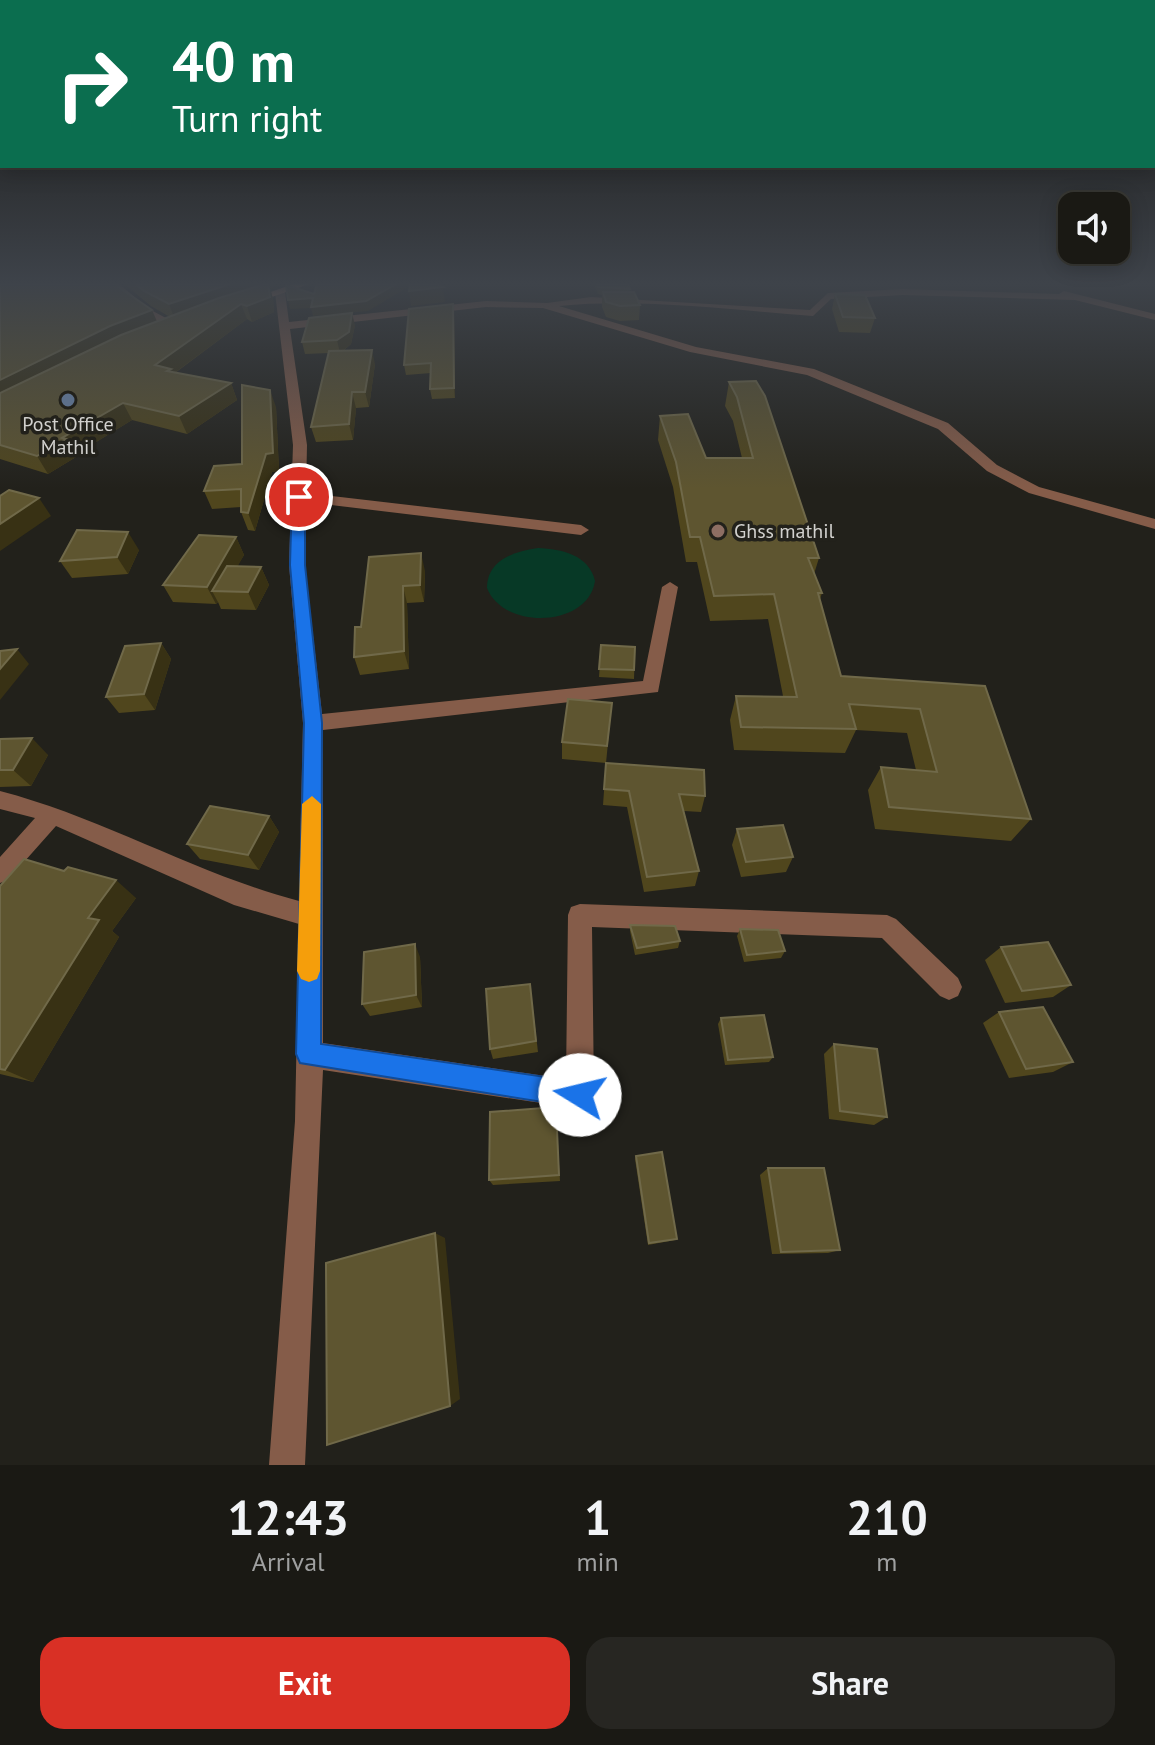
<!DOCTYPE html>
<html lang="en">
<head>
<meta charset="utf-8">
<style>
  :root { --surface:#1a1914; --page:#272622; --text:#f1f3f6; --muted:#9fa0a0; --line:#383834; --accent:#d93025 }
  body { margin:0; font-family:"PT Sans",sans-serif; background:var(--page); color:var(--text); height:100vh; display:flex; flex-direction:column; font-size:30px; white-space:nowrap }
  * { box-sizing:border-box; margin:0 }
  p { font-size:26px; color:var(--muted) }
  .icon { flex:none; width:44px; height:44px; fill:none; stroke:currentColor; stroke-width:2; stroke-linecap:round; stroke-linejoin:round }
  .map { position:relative; height:1465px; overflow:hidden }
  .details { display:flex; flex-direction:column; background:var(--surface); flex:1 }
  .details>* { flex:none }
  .top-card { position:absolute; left:0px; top:0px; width:1156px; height:168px; box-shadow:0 4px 20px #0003,0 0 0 2px var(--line); background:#0b6e4f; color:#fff; overflow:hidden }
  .tools { position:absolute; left:1058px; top:192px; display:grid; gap:16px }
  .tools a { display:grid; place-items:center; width:72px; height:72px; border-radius:16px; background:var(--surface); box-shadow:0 4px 20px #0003,0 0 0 2px var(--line); font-size:40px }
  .pin { position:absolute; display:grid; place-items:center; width:68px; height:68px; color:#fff; margin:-34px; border:4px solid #fff; border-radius:50%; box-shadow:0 2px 8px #0007 }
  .me { position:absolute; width:88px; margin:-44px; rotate:279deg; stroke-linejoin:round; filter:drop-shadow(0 0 6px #0008) }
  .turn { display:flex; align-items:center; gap:28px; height:168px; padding:0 40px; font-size:36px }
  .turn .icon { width:104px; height:104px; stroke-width:2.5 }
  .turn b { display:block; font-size:56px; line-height:68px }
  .eta { display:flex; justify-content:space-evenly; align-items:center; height:136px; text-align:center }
  .eta b { font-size:48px; font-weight:800; line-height:56px }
  .cta { display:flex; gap:16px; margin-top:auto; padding:16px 40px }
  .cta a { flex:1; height:92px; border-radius:24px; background:var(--accent); color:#fff; font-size:32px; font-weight:800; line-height:92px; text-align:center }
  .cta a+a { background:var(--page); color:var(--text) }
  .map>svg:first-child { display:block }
  .green { fill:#073926 }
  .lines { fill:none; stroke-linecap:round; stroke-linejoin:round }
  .minor { fill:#855c49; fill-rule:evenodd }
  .major { fill:#ec976d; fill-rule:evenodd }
  .wall { fill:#50461d }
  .shaded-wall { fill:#383114 }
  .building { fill:#5e5530; stroke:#706949; stroke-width:2 }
  .route { fill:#1a73e8; stroke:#114b97; stroke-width:2 }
  .slow { fill:#f59e0b }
  .service-dot { fill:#5c6f8a; stroke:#22211b; stroke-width:3 }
  .education-dot { fill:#8d6e63; stroke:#22211b; stroke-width:3 }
  .labels { text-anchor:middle; stroke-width:7; stroke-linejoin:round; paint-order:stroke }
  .far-poi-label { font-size:20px; fill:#d2d1ce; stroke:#22211b }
</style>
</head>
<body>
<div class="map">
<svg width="1155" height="1465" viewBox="0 0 1155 1465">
  <rect width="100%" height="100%" fill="#22211b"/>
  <!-- green -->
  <path class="green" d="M 538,548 C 562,549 589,555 595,581 C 588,628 503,630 487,588 C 487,560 515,551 538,548 Z"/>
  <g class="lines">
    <!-- minor -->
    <g class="minor">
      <path d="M 108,284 L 119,284 L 149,309 L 181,326 C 164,336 121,297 108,284 Z"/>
      <path d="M 280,289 L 285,292 L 289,322 L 486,301 L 547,303 L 591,297 L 810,310 L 828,293 L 903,289 L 1059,294 L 1064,291 L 1155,314 L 1155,320 L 1075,300 L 903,295 L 831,299 L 813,316 C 729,310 643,298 559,306 L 696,347 L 814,369 L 948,423 L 997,465 L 1039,487 L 1155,519 L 1155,529 L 1029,493 L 987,471 L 938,429 L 807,375 L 690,352 L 543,308 L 486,307 L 290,329 L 307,445 L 306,493 L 581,525 L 589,530 L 581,535 L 306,502 L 305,565 L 322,714 L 643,681 L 662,587 L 670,582 L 678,587 L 658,692 L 323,730 L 323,1043 L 566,1079 L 568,915 L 571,907 L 580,904 L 887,915 L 896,919 L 958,978 L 962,987 L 958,996 L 949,1000 L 940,996 L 882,938 L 592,927 L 594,1095 L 590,1105 L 580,1109 L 323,1070 L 305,1465 L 269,1465 L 295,1121 L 299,924 L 234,905 L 56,826 L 8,880 L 0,883 L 0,857 L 35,818 L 0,809 L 0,791 C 104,818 196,874 299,901 L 303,723 L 289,565 L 293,445 L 275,292 Z"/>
    </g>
    <!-- major -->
    <path class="major" d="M 293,284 L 309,284 L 252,304 L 243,302 Z"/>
  </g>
  <!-- wall -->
  <g class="wall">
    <path d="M 0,284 L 157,322 L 170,317 L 151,306 L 124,284 L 274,284 L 275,286 L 270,288 L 273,299 L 274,312 L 252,322 L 247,319 L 175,373 L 231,383 L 237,400 L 187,434 L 132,420 L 75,455 L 76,457 L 48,474 L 0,459 Z"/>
    <path d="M 594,284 L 628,284 L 630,292 L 640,305 L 639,320 L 620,321 L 606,317 L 602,307 L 602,295 L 598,294 Z"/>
    <path d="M 835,294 L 875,318 L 870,333 L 839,332 L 832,309 Z"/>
    <path d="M 454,314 L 455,398 L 432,399 L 430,389 L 431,373 L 406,375 L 404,365 Z"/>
    <path d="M 355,325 L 351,344 L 343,351 L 375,364 L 369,407 L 356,408 L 353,440 L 316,442 L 311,427 L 329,353 L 305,354 L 302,342 Z"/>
    <path d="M 729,382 L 819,558 L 814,574 L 822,593 L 820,599 L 841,676 L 985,686 L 1031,819 L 1011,841 L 875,829 L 868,790 L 881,767 L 916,770 L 907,733 L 856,730 L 845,753 L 734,750 L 730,720 L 736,696 L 783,696 L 768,619 L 710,621 L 697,562 L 686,562 L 673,487 L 658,440 L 660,416 L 706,458 L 742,458 L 733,421 L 725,406 Z"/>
    <path d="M 276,407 L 279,471 L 272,472 L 255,531 L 248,530 L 241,512 L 241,507 L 212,509 L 204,491 L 242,464 Z"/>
    <path d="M 236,537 L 244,555 L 237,566 L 261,567 L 269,585 L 256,610 L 221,609 L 218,602 L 216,604 L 173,602 L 163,585 Z"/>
    <path d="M 139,550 L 128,574 L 72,578 L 60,561 Z"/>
    <path d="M 369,557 L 425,571 L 424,602 L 407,603 L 409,669 L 360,675 L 354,657 L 361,627 Z"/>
    <path d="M 161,643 L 171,659 L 155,710 L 119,713 L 106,697 Z"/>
    <path d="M 601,645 L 635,647 L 634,679 L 599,677 Z"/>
    <path d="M 612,703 L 606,763 L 562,759 L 562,742 Z"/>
    <path d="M 0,739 L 48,755 L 31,786 L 0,787 Z"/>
    <path d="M 606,763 L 705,796 L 701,812 L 684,811 L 699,871 L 695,886 L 644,892 L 627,807 L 603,805 Z"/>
    <path d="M 269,816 L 279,832 L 259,870 L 200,859 L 187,844 Z"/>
    <path d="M 737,829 L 793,857 L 786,872 L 741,877 L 732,845 Z"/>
    <path d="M 0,886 L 136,898 L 112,931 L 119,937 L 33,1082 L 0,1074 Z"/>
    <path d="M 630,925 L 680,941 L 678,948 L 635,955 L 630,931 Z"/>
    <path d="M 740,929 L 785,951 L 781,958 L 744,962 L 737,936 Z"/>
    <path d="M 1001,947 L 1071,985 L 1053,997 L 1005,1003 L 985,960 Z"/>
    <path d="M 420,957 L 422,1007 L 370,1016 L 362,1004 Z"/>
    <path d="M 530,984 L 538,1052 L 493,1059 L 490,1049 Z"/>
    <path d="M 999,1012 L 1073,1062 L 1053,1072 L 1009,1078 L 983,1023 Z"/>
    <path d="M 721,1018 L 773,1057 L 769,1062 L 725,1065 L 718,1024 Z"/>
    <path d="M 834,1044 L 887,1117 L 874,1125 L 829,1119 L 824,1054 Z"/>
    <path d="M 556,1107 L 560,1181 L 493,1185 L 489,1180 Z"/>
    <path d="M 636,1156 L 677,1239 L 675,1240 L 648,1245 L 635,1159 Z"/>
    <path d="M 768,1168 L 840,1250 L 828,1253 L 772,1254 L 760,1175 Z"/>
  </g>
  <!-- shaded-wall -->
  <g class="shaded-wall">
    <path d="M 230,284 L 274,284 L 275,286 L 270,288 L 273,299 L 274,312 L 252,322 L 247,306 L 270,297 L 175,320 L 169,304 Z"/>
    <path d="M 396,284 L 413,284 L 368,311 L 313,316 L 311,308 L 290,309 L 288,300 L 313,298 Z"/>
    <path d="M 443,287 L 445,302 L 411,306 L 409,291 Z"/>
    <path d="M 241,304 L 247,319 L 173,374 L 155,365 Z"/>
    <path d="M 453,304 L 454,314 L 455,398 L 454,388 Z"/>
    <path d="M 152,310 L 159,326 L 0,403 L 0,380 L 110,326 Z"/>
    <path d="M 352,313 L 355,325 L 351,344 L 340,353 L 337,340 Z"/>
    <path d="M 372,350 L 375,364 L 369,407 L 365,392 Z"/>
    <path d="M 231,383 L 237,400 L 187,434 L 179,416 Z"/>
    <path d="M 270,390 L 276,407 L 279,471 L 272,472 L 255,531 L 248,513 Z"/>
    <path d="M 352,392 L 356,408 L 353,440 L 349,424 Z"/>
    <path d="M 123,403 L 132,420 L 75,455 L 76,457 L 48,474 L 37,456 L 62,438 Z"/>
    <path d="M 39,498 L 51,516 L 0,551 L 0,524 Z"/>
    <path d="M 128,532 L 139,550 L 128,574 L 117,557 Z"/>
    <path d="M 236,537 L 244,555 L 224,591 L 212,591 L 218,602 L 216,604 L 207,587 Z"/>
    <path d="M 421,553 L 425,571 L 424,602 L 420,585 Z"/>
    <path d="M 261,567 L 269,585 L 256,610 L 248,592 Z"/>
    <path d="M 403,586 L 407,603 L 409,669 L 404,651 Z"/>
    <path d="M 161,643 L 171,659 L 155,710 L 144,694 Z"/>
    <path d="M 17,649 L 29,664 L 0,700 L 0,669 Z"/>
    <path d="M 32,738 L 48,755 L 31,786 L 13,770 Z"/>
    <path d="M 269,816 L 279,832 L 259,870 L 248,855 Z"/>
    <path d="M 116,880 L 136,898 L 112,931 L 119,937 L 33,1082 L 5,1070 L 88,918 Z"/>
    <path d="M 415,944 L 420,957 L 422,1007 L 416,995 Z"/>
    <path d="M 435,1233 L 445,1238 L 460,1399 L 450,1406 Z"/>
  </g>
  <!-- building -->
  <g class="building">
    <path d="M 0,284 L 114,284 L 152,310 L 110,326 L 0,380 Z"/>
    <path d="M 136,284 L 230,284 L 169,304 L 144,291 Z"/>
    <path d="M 265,284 L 268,284 L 270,297 L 247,306 L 241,304 L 155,365 L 171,369 L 167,371 L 231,383 L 179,416 L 123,403 L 62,438 L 66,439 L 37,456 L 0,445 L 0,393 L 121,335 L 219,298 Z"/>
    <path d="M 317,284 L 396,284 L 366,301 L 311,307 L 313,298 L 288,300 L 286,285 L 314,294 Z"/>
    <path d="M 410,284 L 436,284 L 443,287 L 409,291 Z"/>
    <path d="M 597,284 L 628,284 L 630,289 L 598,287 Z"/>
    <path d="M 603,292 L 634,292 L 640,305 L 620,306 L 606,302 Z"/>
    <path d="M 835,294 L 865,295 L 875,318 L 843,317 Z"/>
    <path d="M 453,304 L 454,388 L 430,389 L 431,363 L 404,365 L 409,309 Z"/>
    <path d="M 352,313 L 349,332 L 337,340 L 302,342 L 309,318 Z"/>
    <path d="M 372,350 L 365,392 L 352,392 L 349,424 L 311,427 L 329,351 Z"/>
    <path d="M 756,381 L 765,396 L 819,558 L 808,558 L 822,593 L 818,593 L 841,676 L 985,686 L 1031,819 L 889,807 L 881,767 L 937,772 L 920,709 L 849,704 L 856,729 L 741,727 L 736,696 L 797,697 L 774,594 L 714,596 L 700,537 L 690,537 L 676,462 L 660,416 L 688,414 L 706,458 L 753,458 L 737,397 L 729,382 Z"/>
    <path d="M 242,385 L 270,390 L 273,453 L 266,454 L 248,513 L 241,512 L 241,489 L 204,491 L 214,466 L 242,464 Z"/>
    <path d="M 9,490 L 39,498 L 0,524 L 0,496 Z"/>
    <path d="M 77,530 L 128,532 L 117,557 L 60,561 Z"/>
    <path d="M 199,535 L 236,537 L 207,587 L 163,585 Z"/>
    <path d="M 421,553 L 420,585 L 403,586 L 404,651 L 354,657 L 355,627 L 361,627 L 369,557 Z"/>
    <path d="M 227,566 L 261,567 L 248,592 L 212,591 Z"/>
    <path d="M 161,643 L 144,694 L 106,697 L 125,646 Z"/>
    <path d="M 601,645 L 635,647 L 634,670 L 599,669 Z"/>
    <path d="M 17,649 L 0,669 L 0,651 Z"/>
    <path d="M 568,699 L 612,703 L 607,746 L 562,742 Z"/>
    <path d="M 32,738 L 13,770 L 0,770 L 0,739 Z"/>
    <path d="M 606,763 L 704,770 L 705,796 L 679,794 L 699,871 L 647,877 L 629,791 L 604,789 Z"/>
    <path d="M 210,806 L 269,816 L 248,855 L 187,844 Z"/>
    <path d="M 783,825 L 793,857 L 746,862 L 737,829 Z"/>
    <path d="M 24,859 L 64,871 L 68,867 L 116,880 L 88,918 L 99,920 L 5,1070 L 0,1069 L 0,886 Z"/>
    <path d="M 630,925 L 675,926 L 680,941 L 637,948 Z"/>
    <path d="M 740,929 L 778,930 L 785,951 L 747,955 Z"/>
    <path d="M 1048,942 L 1071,985 L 1022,991 L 1001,947 Z"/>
    <path d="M 415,944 L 416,995 L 362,1004 L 364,952 Z"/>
    <path d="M 530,984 L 536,1041 L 490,1049 L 486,989 Z"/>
    <path d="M 1043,1007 L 1073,1062 L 1026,1069 L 999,1012 Z"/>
    <path d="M 764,1015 L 773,1057 L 728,1060 L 721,1018 Z"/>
    <path d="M 834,1044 L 877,1049 L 887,1117 L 840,1111 Z"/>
    <path d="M 556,1107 L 559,1175 L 489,1180 L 490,1112 Z"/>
    <path d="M 662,1152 L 677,1239 L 649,1243 L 636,1156 Z"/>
    <path d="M 768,1168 L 824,1168 L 840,1250 L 781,1252 Z"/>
    <path d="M 435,1233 L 450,1406 L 327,1445 L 326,1263 Z"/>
  </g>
  <!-- sky -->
  <linearGradient id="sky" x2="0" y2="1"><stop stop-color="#13120f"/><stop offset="0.58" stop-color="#3e434a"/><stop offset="1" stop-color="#3e434a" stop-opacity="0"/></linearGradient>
  <rect width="1155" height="489" fill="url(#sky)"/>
  <!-- route -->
  <path class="route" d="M 299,493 L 305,497 L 305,565 L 322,723 L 321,1044 L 580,1082 L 589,1086 L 593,1095 L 589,1104 L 580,1108 L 300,1063 L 296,1054 L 304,723 L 290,565 L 292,497 Z"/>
  <!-- slow -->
  <path class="slow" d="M 312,796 L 321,804 L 320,971 L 317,979 L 309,982 L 301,979 L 297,971 L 302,804 Z"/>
  <!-- markers -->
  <circle class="service-dot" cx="68" cy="400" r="8"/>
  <circle class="education-dot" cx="718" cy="531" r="8"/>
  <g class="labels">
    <!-- far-poi labels -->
    <g class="far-poi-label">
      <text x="68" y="431">Post Office<tspan x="68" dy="23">Mathil</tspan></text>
      <text x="734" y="538" text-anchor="start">Ghss mathil</text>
    </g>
  </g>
</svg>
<div class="tools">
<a><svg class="icon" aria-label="sound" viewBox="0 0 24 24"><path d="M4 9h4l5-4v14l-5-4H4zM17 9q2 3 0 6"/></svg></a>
</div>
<div class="pin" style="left:299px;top:497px;background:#d93025"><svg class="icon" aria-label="arrive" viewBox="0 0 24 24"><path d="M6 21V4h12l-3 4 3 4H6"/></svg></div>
<svg class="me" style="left:580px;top:1095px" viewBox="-20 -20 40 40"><circle r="19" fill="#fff"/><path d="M0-13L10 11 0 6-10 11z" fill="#1a73e8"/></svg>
<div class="top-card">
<div class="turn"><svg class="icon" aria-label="right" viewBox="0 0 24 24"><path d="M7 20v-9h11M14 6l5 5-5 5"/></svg><div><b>40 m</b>Turn right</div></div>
</div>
</div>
<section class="details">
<div class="eta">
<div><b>12:43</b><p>Arrival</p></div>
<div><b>1</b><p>min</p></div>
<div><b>210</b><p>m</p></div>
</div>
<div class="cta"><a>Exit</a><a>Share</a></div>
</section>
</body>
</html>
